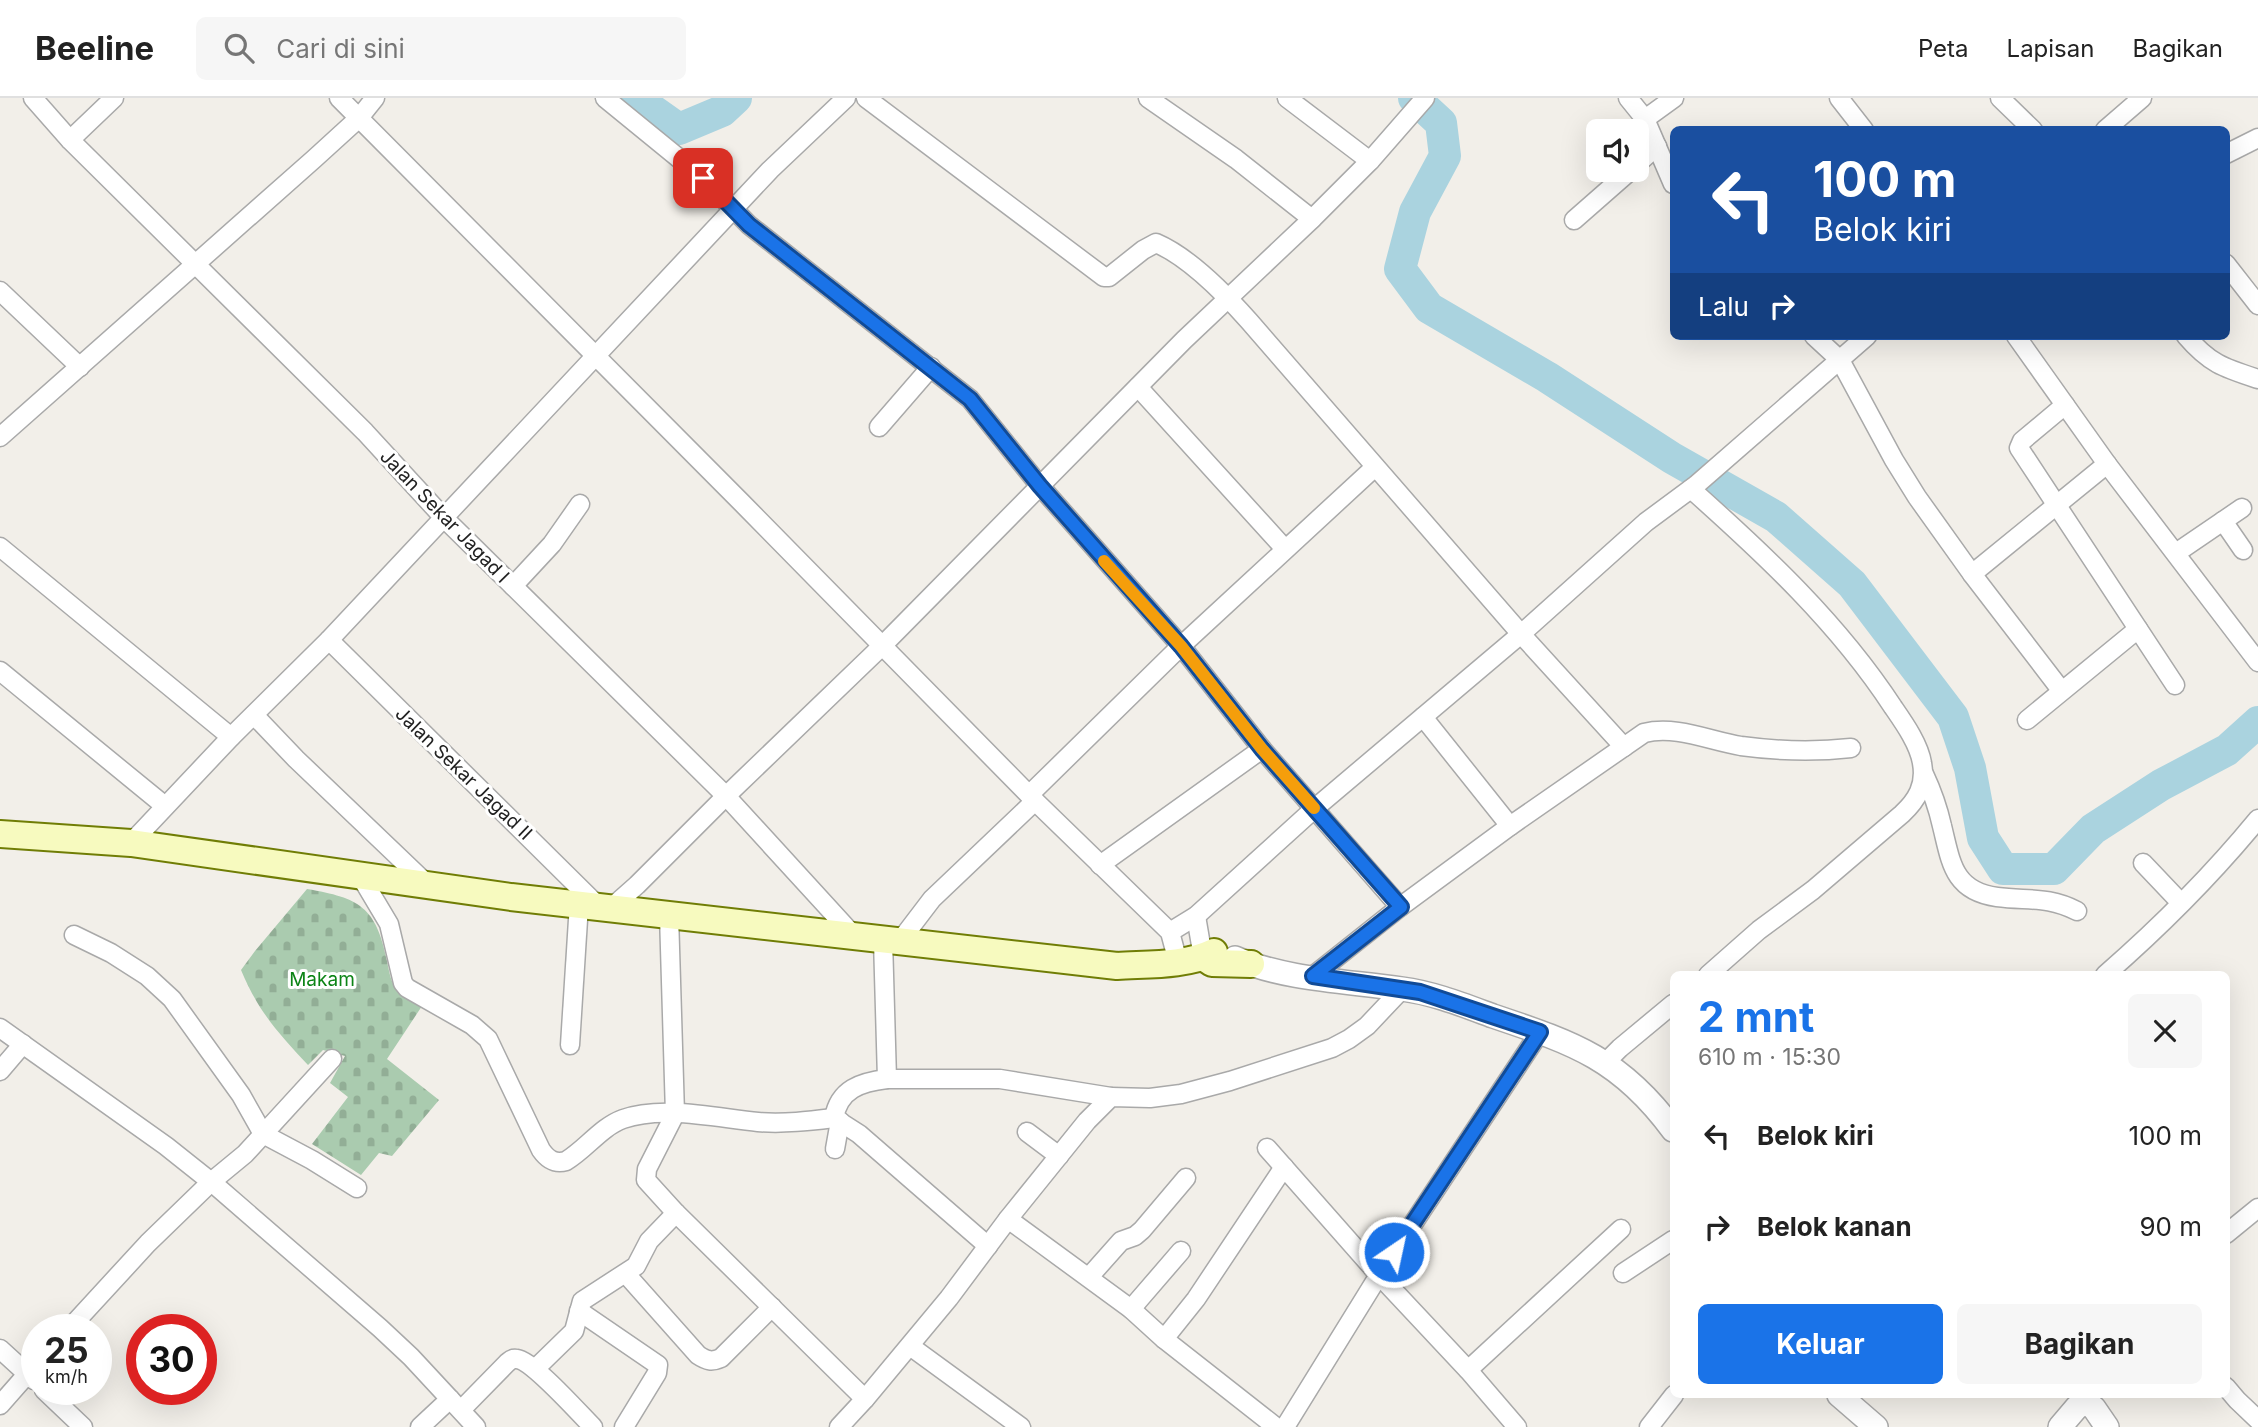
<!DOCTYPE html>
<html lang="id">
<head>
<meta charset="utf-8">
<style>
  :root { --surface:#fff; --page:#f6f6f6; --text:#222; --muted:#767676; --line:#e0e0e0; --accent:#1a73e8 }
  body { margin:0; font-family:Inter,sans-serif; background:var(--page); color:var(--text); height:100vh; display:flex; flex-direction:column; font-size:26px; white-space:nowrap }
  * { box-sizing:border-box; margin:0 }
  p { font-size:23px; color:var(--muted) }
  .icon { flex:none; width:38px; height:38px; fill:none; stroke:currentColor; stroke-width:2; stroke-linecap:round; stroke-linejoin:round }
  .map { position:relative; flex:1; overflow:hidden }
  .drawer { position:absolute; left:1670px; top:873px; width:560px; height:427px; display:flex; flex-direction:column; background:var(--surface); border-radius:10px; box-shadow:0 7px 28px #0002 }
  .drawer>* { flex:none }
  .guide { position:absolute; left:1670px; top:28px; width:560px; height:214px; border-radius:10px; box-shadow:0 7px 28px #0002; background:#1a4fa0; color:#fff; overflow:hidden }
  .controls { position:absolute; left:1586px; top:21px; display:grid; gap:14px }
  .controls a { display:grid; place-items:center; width:63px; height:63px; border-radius:10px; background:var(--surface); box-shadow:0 7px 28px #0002; font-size:35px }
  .speed { position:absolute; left:21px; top:1216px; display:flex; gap:14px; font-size:35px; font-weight:700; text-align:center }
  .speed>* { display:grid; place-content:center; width:91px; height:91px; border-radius:50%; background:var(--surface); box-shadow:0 7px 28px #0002; line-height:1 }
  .speed small { font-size:18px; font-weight:400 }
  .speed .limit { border:10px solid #d22; background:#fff; color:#111 }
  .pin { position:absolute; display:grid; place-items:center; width:60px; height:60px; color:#fff; margin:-30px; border-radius:14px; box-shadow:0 4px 10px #0006 }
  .me { position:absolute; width:77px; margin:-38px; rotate:34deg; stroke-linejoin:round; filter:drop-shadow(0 0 5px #0008) }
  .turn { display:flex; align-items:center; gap:24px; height:147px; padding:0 28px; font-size:32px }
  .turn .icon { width:91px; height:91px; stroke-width:2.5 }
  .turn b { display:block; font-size:49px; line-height:60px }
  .then { display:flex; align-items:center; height:66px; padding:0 28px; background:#0003; gap:14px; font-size:26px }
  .round { display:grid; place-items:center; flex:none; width:74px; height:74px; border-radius:10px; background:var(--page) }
  .summary { display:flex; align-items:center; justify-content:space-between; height:119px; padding:0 28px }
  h1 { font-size:42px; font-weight:700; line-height:52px; color:var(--accent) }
  .cta { display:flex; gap:14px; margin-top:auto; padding:14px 28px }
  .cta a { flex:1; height:80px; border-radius:10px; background:var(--accent); color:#fff; font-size:28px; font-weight:700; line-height:80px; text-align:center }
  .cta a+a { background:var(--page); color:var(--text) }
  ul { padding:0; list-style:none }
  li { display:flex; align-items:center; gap:21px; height:91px; padding:0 28px }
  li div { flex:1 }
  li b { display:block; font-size:26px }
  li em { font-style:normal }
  header { display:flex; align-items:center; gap:42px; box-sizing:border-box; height:98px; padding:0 35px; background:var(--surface); border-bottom:2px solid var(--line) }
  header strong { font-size:33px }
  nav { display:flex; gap:38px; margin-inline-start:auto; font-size:24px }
  .search { width:490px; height:63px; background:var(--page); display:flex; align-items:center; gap:18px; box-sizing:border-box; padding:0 24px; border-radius:10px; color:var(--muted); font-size:26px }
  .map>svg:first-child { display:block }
  .cemetery { fill:url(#cemetery-stones) }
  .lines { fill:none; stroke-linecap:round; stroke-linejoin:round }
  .river { stroke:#aad3df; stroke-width:32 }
  .minor-casing { stroke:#a9a9a9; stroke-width:21 }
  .tertiary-casing { stroke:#a9a9a9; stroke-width:26 }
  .secondary-casing { stroke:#707d05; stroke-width:30 }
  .minor { stroke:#fff; stroke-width:18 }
  .tertiary { stroke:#fff; stroke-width:23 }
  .secondary { stroke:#f7fabf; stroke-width:26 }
  .route-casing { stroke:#114b97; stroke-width:18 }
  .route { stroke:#1a73e8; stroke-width:12 }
  .slow { stroke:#f59e0b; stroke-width:12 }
  .labels { text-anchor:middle; stroke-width:6; stroke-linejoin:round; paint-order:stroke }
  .street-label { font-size:19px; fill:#222; stroke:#fff }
  .park-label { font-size:19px; fill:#0c8416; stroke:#fff }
</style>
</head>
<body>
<header>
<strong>Beeline</strong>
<div class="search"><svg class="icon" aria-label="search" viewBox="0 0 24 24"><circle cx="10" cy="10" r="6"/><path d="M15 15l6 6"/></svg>Cari di sini</div>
<nav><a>Peta</a><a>Lapisan</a><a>Bagikan</a></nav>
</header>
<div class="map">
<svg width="2258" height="1329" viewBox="0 0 2258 1329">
  <defs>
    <pattern id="cemetery-stones" width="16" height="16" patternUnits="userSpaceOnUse" patternTransform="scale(1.75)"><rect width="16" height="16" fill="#aacbaf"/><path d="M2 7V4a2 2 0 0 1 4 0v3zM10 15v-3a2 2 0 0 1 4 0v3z" fill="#92ae96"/></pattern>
  </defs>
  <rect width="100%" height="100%" fill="#f2efe9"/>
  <!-- cemetery -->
  <path class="cemetery" d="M 307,791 C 360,800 376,809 387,863 C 389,873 391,886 398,894 C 404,900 415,903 422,908 L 387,961 L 439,1002 L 392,1058 L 379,1055 L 361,1077 L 312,1046 L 348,999 L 330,985 L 345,958 L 323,952 L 308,967 C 278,935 258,913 241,872 L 255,853 Z"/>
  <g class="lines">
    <!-- river -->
    <g class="river">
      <path d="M 635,0 L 679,31 L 722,13 L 736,0"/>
      <path d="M 1414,0 L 1441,25 L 1445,58 L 1415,114 L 1400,171 L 1429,210 L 1547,279 L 1672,360 L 1776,419 L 1852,486 L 1953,619 L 1970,670 L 1983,740 L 2003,771 L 2054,771 L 2093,731 L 2161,687 L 2227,652 L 2258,624"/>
    </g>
    <!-- minor casing -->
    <g class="minor-casing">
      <g id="minor">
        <path d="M 33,0 L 70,42 L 365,334 L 444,420 L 726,698 L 855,839"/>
        <path d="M 339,0 L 741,404 L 1035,703 L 1170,834 L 1178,864"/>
        <path d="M 605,0 L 703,80 L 749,127 L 970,301 L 1040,388 L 1181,548 L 1262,651 L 1400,809"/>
        <path d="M 866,0 L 1104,179 L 1109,179 L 1143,152 L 1156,145 C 1189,159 1225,196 1249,223 L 1521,536 L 1624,649"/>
        <path d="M 1148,0 L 1236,61 L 1312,121"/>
        <path d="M 1287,0 L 1370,63"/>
        <path d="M 1628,0 L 1645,21 L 1673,86"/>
        <path d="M 1839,0 L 1864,32"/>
        <path d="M 2000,0 L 2033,32"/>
        <path d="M 1645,21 L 1674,0"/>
        <path d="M 2105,32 L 2142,0"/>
        <path d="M 70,42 L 114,0"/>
        <path d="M 2226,56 L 2258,40"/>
        <path d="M 1636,67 L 1657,48"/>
        <path d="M 1574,122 L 1631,72"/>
        <path d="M 2226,166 L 2258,207"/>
        <path d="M 0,193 L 80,269"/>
        <path d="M 1814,238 L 1840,262 L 1894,362 L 1917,399 L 1972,476 L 2061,592"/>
        <path d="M 2016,238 L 2107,366 L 2258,564"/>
        <path d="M 2186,238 C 2210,266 2224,270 2258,281"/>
        <path d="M 1138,289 L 1285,451"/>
        <path d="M 2065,307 L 2022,343 L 2019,350 L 2021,353 L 2175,587"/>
        <path d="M 879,329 L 931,269"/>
        <path d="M 0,339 L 314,61 L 359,20 L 375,0"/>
        <path d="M 1691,391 C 1765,457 1838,525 1893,609 C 1904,625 1919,646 1922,665 C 1926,687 1917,702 1902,716 L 1813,792 L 1759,832 L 1708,877"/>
        <path d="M 2223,423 L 2243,452"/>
        <path d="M 0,449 L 231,639"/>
        <path d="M 2176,455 L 2242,410"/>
        <path d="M 1972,476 L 2107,366"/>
        <path d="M 513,488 L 552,446 L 580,406"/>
        <path d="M 329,542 L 598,808"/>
        <path d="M 0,573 L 165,708"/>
        <path d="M 254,617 L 296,661 L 429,788"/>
        <path d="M 1423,619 L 1510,728"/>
        <path d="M 2027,622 L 2138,531"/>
        <path d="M 1924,676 C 1932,693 1938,710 1942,728 C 1951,764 1953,793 1997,799 C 2028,803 2048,798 2077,813"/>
        <path d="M 1029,697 L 1181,548 L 1375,369"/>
        <path d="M 131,745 L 231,639 L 329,542 L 770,72 L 846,0"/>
        <path d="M 2143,765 L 2181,805"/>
        <path d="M 1100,767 L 1262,651"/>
        <path d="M 361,779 L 389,826 L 403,885 L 407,890 L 472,927 L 488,941 L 541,1052 C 548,1062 555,1066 566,1063 C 586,1051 601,1029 623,1021 C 662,1007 717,1020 758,1024 C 784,1026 809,1023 834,1020"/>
        <path d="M 611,810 L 637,787 L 726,698 L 883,547 L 1184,242 L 1312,121 L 1370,63 L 1425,0"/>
        <path d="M 669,817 L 675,1016 L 647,1071 L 646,1082 L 676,1115 L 865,1301"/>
        <path d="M 1196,818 L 1203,859"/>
        <path d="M 1170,834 L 1196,818 L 1314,711 L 1521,536 L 1646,424 L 1696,387 L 1867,238"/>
        <path d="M 74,837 L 111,855 L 147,878 L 172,901 L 241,997 L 263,1036 L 312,1062 L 357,1090"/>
        <path d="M 883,842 L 887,981 C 861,984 839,991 834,1020 L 859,1036 L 988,1148"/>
        <path d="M 900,843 L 932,801 L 1035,703"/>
        <path d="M 2105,877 C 2160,829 2212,777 2258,721"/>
        <path d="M 1313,878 L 1400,809 L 1510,728 L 1644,635 C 1676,627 1710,643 1741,648 C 1778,653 1815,654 1851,650"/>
        <path d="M 0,930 L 166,1048 L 215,1087 L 380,1230 L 411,1259 L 476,1329"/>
        <path d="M 570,947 L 579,806"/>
        <path d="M 1606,964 L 1620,950 L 1673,906"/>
        <path d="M 0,973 L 23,946"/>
        <path d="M 887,981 L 1000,981 L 1111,999"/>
        <path d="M 1027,1034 L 1059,1058"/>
        <path d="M 1267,1050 L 1379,1177 L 1468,1272 L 1517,1329"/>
        <path d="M 835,1051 L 840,1023"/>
        <path d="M 1008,1121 L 1131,1211 L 1164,1241 L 1276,1329"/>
        <path d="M 2226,1136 L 2258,1110"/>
        <path d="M 1623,1175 L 1673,1142"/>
        <path d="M 626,1176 L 698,1257 C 707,1263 712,1264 721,1260 L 772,1209"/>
        <path d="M 1089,1179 L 1121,1143 L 1135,1138 L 1142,1132 L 1186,1080"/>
        <path d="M 1131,1211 L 1181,1153"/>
        <path d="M 579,1213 L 658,1267 L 657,1275 L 624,1329"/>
        <path d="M 68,1232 L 148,1145 L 211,1084 L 245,1056 L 332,961"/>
        <path d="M 1164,1241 L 1196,1201 L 1284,1069"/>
        <path d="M 910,1248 L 1021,1329"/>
        <path d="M 0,1251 L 34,1282"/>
        <path d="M 535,1271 L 574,1233 L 582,1203 L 636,1168 L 649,1143 L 676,1115"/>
        <path d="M 1468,1272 L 1621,1131"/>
        <path d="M 2226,1289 L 2237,1302 L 2258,1322"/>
        <path d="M 44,1292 L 83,1329"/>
        <path d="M 0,1307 L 37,1265"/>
        <path d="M 461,1312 L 507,1265 C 511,1262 511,1260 517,1261 C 533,1263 579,1315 593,1329"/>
        <path d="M 420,1329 L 450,1301"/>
        <path d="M 839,1329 L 865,1301 L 949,1200 L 1008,1121 L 1087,1023 L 1111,999 L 1150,1000 L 1181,996 L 1230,983 L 1332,950 L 1349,941 L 1367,928 L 1402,891"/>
        <path d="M 1285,1329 L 1379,1177 L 1540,934"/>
        <path d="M 1649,1329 L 1674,1297"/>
      </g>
    </g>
    <!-- tertiary casing -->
    <g class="tertiary-casing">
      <g id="tertiary">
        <path d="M 1235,860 C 1286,882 1347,883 1402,891 C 1433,895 1463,907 1493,918 C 1573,945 1620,960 1673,1032"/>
        <path d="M 1839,1297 L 1876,1329"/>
        <path d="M 2060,1329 L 2077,1309 L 2086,1305 L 2094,1310 L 2107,1329"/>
      </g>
    </g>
    <!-- secondary casing -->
    <g class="secondary-casing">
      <g id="secondary">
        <path d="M 0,736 L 131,745 L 511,799 L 1117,868 C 1149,866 1185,868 1214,854"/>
        <path d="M 1203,859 L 1212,865 L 1251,866"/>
      </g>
    </g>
    <!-- minor -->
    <use href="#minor" class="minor"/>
    <!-- tertiary -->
    <use href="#tertiary" class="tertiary"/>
    <!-- secondary -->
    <use href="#secondary" class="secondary"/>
  </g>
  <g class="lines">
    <!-- route casing -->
    <g class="route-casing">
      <path id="route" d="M 703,80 L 749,127 L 970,301 L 1040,388 L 1181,548 L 1262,651 L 1401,809 L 1313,878 L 1420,894 L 1540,934 L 1394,1154"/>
    </g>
    <!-- route -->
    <use href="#route" class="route"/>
    <!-- slow -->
    <path class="slow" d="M 1104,463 L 1181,548 L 1262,651 L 1314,710"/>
  </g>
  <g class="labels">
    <!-- street labels -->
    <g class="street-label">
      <text transform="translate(445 418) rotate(46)" y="7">Jalan Sekar Jagad I</text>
      <text transform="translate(464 675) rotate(44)" y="7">Jalan Sekar Jagad II</text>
    </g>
    <!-- park labels -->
    <g class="park-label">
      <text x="322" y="888">Makam</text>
    </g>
  </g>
</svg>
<div class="controls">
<a><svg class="icon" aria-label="sound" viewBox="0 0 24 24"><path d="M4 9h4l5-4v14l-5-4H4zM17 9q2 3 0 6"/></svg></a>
</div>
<div class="speed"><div>25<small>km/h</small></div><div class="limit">30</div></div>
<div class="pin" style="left:703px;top:80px;background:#d93025"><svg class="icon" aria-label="arrive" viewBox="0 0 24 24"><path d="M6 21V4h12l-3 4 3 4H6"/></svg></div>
<svg class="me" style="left:1394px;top:1154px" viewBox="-20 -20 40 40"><circle r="17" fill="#1a73e8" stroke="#fff" stroke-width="3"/><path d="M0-11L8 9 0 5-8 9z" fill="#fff"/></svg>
<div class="guide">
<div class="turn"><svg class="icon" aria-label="left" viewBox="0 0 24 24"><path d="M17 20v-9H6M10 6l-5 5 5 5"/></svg><div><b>100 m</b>Belok kiri</div></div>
<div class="then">Lalu<svg class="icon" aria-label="right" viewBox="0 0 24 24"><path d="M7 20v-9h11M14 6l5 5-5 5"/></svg></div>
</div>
<section class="drawer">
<div class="summary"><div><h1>2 mnt</h1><p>610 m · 15:30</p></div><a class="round"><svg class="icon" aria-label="close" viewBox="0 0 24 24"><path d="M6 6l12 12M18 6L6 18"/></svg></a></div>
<ul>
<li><svg class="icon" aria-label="left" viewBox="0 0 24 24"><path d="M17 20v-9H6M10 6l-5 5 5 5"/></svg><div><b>Belok kiri</b></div><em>100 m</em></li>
<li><svg class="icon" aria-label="right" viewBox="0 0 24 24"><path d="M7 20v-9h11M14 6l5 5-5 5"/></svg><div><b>Belok kanan</b></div><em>90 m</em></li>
</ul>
<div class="cta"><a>Keluar</a><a>Bagikan</a></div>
</section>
</div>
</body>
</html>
